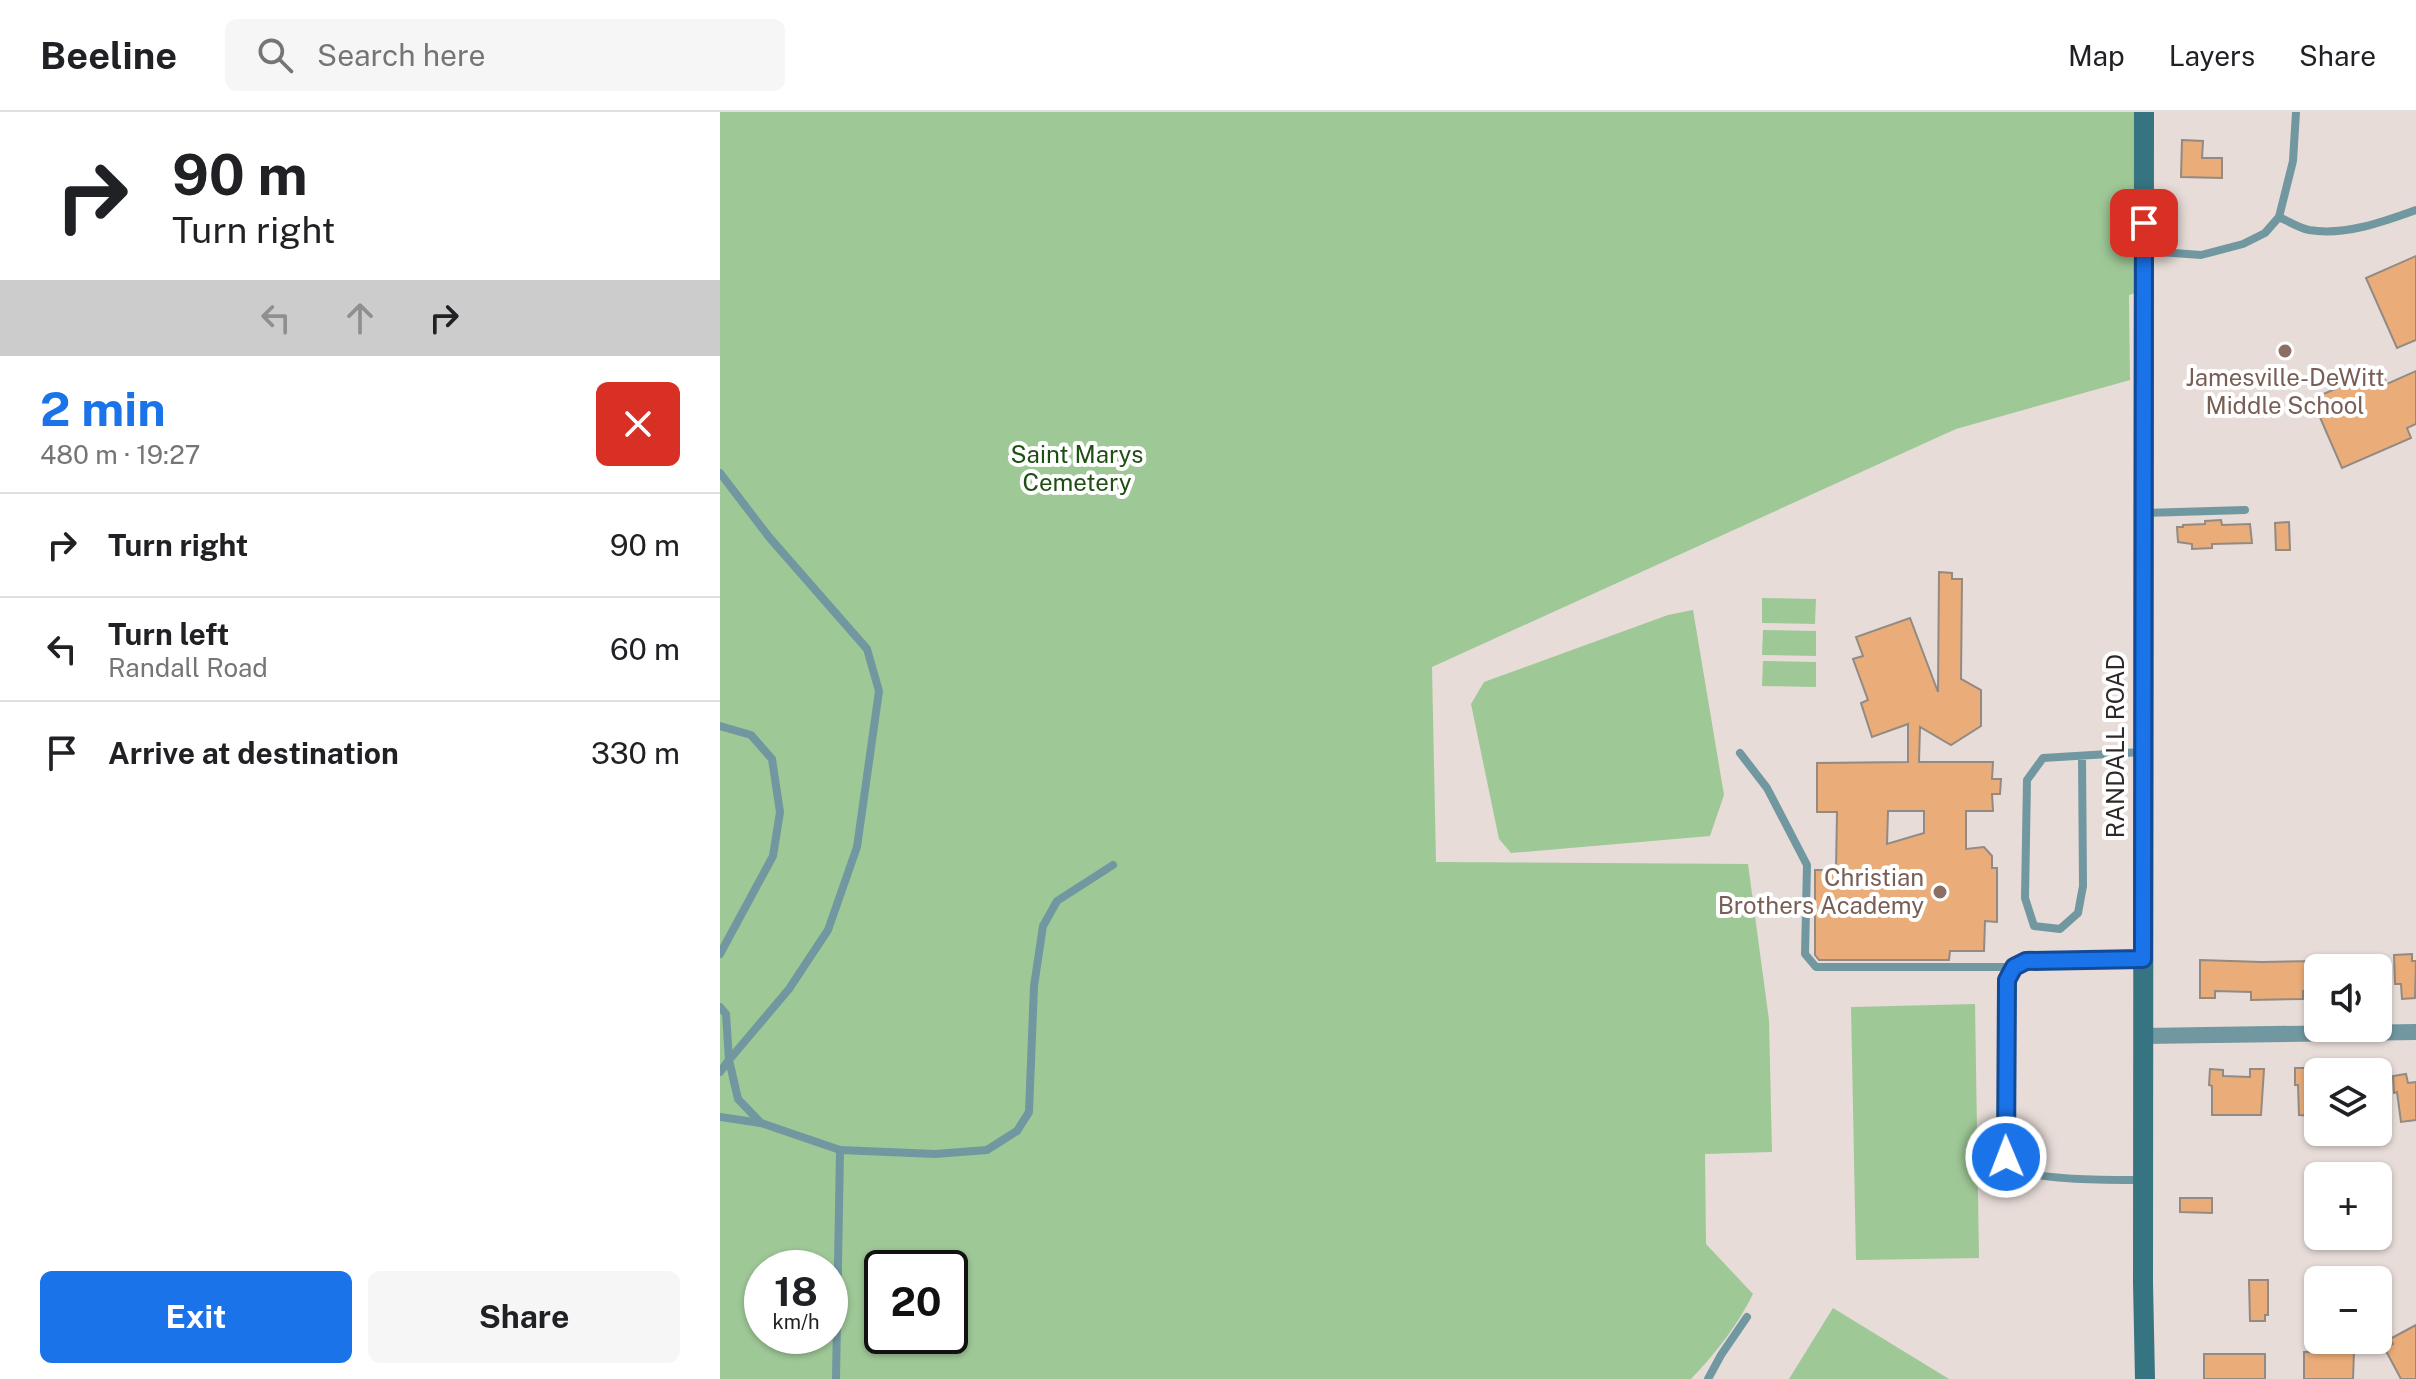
<!DOCTYPE html>
<html lang="en">
<head>
<meta charset="utf-8">
<style>
  :root { --surface:#fff; --page:#f6f6f6; --text:#202124; --muted:#757577; --line:#e0e0e0; --accent:#1a73e8 }
  body { margin:0; font-family:"Public Sans",sans-serif; background:var(--page); color:var(--text); height:100vh; display:flex; flex-direction:column; font-size:30px; white-space:nowrap }
  * { box-sizing:border-box; margin:0 }
  p { font-size:26px; color:var(--muted) }
  .icon { flex:none; width:44px; height:44px; fill:none; stroke:currentColor; stroke-width:2; stroke-linecap:round; stroke-linejoin:round }
  .map { position:relative; flex:1; overflow:hidden }
  .side { display:flex; flex-direction:column; background:var(--surface); width:720px }
  .side>* { flex:none }
  .guide { background:#fff; color:var(--text); overflow:hidden }
  .tools { position:absolute; left:1584px; top:842px; display:grid; gap:16px }
  .tools a { display:grid; place-items:center; width:88px; height:88px; border-radius:12px; background:var(--surface); box-shadow:0 2px 6px #0004; font-size:40px }
  .speed { position:absolute; left:24px; top:1138px; display:flex; gap:16px; font-size:40px; font-weight:700; text-align:center }
  .speed>* { display:grid; place-content:center; width:104px; height:104px; border-radius:50%; background:var(--surface); box-shadow:0 2px 6px #0004; line-height:1 }
  .speed small { font-size:20px; font-weight:400 }
  .speed .limit { border:4px solid #111; border-radius:12px; background:#fff; color:#111 }
  .pin { position:absolute; display:grid; place-items:center; width:68px; height:68px; color:#fff; margin:-34px; border-radius:16px; box-shadow:0 4px 12px #0006 }
  .me { position:absolute; width:88px; margin:-44px; rotate:359deg; stroke-linejoin:round; filter:drop-shadow(0 0 6px #0008) }
  .turn { display:flex; align-items:center; gap:28px; height:168px; padding:0 40px; font-size:36px }
  .turn .icon { width:104px; height:104px; stroke-width:2.5 }
  .turn b { display:block; font-size:56px; line-height:68px }
  .lanes { display:flex; align-items:center; height:76px; padding:0 40px; background:#0003; justify-content:center; gap:40px; direction:ltr }
  .lanes .off { opacity:.35 }
  .round { display:grid; place-items:center; flex:none; width:84px; height:84px; border-radius:12px; background:var(--page) }
  .summary { display:flex; align-items:center; justify-content:space-between; height:136px; padding:0 40px }
  h1 { font-size:48px; font-weight:700; line-height:60px; color:var(--accent) }
  .button { display:flex; gap:16px; margin-top:auto; padding:16px 40px }
  .button a { flex:1; height:92px; border-radius:12px; background:var(--accent); color:#fff; font-size:32px; font-weight:700; line-height:92px; text-align:center }
  .button a+a { background:var(--page); color:var(--text) }
  ul { padding:0; list-style:none }
  li { display:flex; align-items:center; gap:24px; height:104px; padding:0 40px; border-top:2px solid var(--line) }
  li div { flex:1 }
  li b { display:block; font-size:30px }
  li em { font-style:normal }
  header { display:flex; align-items:center; gap:48px; box-sizing:border-box; height:112px; padding:0 40px; background:var(--surface); border-bottom:2px solid var(--line) }
  header strong { font-size:38px }
  nav { display:flex; gap:44px; margin-inline-start:auto; font-size:28px }
  .search { width:560px; height:72px; background:var(--page); display:flex; align-items:center; gap:20px; box-sizing:border-box; padding:0 28px; border-radius:12px; color:var(--muted); font-size:30px }
  main { display:flex; flex:1; min-height:0 }
  .map>svg:first-child { display:block }
  .green { fill:#9fc897; fill-rule:evenodd }
  .building { fill:#eaad7a; stroke:#928a83; stroke-width:2; fill-rule:evenodd }
  .lines { fill:none; stroke-linecap:round; stroke-linejoin:round }
  .lane { stroke:#7197a0; stroke-width:8 }
  .street { stroke:#7197a0; stroke-width:16 }
  .secondary { stroke:#377482; stroke-width:20 }
  .route-casing { stroke:#114b97; stroke-width:20 }
  .route { stroke:#1a73e8; stroke-width:14 }
  .education-dot { fill:#8d6e63; stroke:#fff; stroke-width:3 }
  .labels { text-anchor:middle; stroke-width:8; stroke-linejoin:round; paint-order:stroke }
  .education-label { font-size:24px; fill:#785e54; stroke:#fff }
  .park-label { font-size:24px; fill:#1f4f15; stroke:#fff }
  .street-label { font-size:24px; fill:#2e2928; stroke:#fff }
</style>
</head>
<body>
<header>
<strong>Beeline</strong>
<div class="search"><svg class="icon" aria-label="search" viewBox="0 0 24 24"><circle cx="10" cy="10" r="6"/><path d="M15 15l6 6"/></svg>Search here</div>
<nav><a>Map</a><a>Layers</a><a>Share</a></nav>
</header>
<main>
<section class="side">
<div class="guide">
<div class="turn"><svg class="icon" aria-label="right" viewBox="0 0 24 24"><path d="M7 20v-9h11M14 6l5 5-5 5"/></svg><div><b>90 m</b>Turn right</div></div>
<div class="lanes"><svg class="icon off" aria-label="left" viewBox="0 0 24 24"><path d="M17 20v-9H6M10 6l-5 5 5 5"/></svg><svg class="icon off" aria-label="ahead" viewBox="0 0 24 24"><path d="M12 20V5M6 11l6-6 6 6"/></svg><svg class="icon" aria-label="right" viewBox="0 0 24 24"><path d="M7 20v-9h11M14 6l5 5-5 5"/></svg></div>
</div>
<div class="summary"><div><h1>2 min</h1><p>480 m · 19:27</p></div><a class="round" style="background:#d93025;color:#fff"><svg class="icon" aria-label="close" viewBox="0 0 24 24"><path d="M6 6l12 12M18 6L6 18"/></svg></a></div>
<ul>
<li><svg class="icon" aria-label="right" viewBox="0 0 24 24"><path d="M7 20v-9h11M14 6l5 5-5 5"/></svg><div><b>Turn right</b></div><em>90 m</em></li>
<li><svg class="icon" aria-label="left" viewBox="0 0 24 24"><path d="M17 20v-9H6M10 6l-5 5 5 5"/></svg><div><b>Turn left</b><p>Randall Road</p></div><em>60 m</em></li>
<li><svg class="icon" aria-label="arrive" viewBox="0 0 24 24"><path d="M6 21V4h12l-3 4 3 4H6"/></svg><div><b>Arrive at destination</b></div><em>330 m</em></li>
</ul>
<div class="button"><a>Exit</a><a>Share</a></div>
</section>
<div class="map">
<svg width="1696" height="1267" viewBox="0 0 1696 1267">
  <rect width="100%" height="100%" fill="#e7dcd8"/>
  <!-- green -->
  <g class="green">
    <path d="M 0,0 L 1424,0 L 1424,178 L 1409,183 L 1410,268 L 1236,317 L 712,555 L 716,750 L 1028,752 L 1049,908 L 1052,1040 L 985,1042 L 986,1132 L 1033,1182 C 1017,1214 996,1241 971,1267 L 0,1267 ZM 42,1156 L 110,1156 L 110,1224 L 42,1224 ZM 162,1156 L 230,1156 L 230,1224 L 162,1224 Z"/>
    <path d="M 1042,486 L 1096,487 L 1095,512 L 1042,511 Z"/>
    <path d="M 973,498 L 1004,683 L 990,724 L 791,741 L 779,727 L 751,592 L 764,570 L 948,503 Z"/>
    <path d="M 1043,518 L 1096,519 L 1096,544 L 1042,543 Z"/>
    <path d="M 1043,549 L 1096,550 L 1096,575 L 1042,574 Z"/>
    <path d="M 1255,892 L 1259,1146 L 1136,1148 L 1131,895 Z"/>
    <path d="M 1113,1196 L 1229,1267 L 1069,1267 Z"/>
  </g>
  <!-- building -->
  <g class="building">
    <path d="M 1462,28 L 1483,29 L 1482,46 L 1502,46 L 1502,66 L 1461,65 Z"/>
    <path d="M 1696,144 L 1696,228 L 1677,236 L 1646,166 Z"/>
    <path d="M 1660,257 L 1667,272 L 1696,259 L 1696,312 L 1687,316 L 1691,326 L 1622,356 L 1592,287 Z"/>
    <path d="M 1501,408 L 1502,413 L 1530,412 L 1532,431 L 1492,432 L 1492,436 L 1472,437 L 1472,432 L 1458,430 L 1457,415 L 1463,415 L 1463,413 L 1485,412 L 1485,409 Z"/>
    <path d="M 1569,410 L 1570,438 L 1556,438 L 1555,411 Z"/>
    <path d="M 1219,460 L 1232,461 L 1232,467 L 1242,467 L 1241,567 L 1261,578 L 1261,614 L 1231,633 L 1200,615 L 1199,650 L 1273,650 L 1272,667 L 1281,667 L 1280,682 L 1272,682 L 1273,699 L 1246,699 L 1246,737 L 1264,735 L 1272,744 L 1272,756 L 1277,756 L 1277,810 L 1265,809 L 1264,839 L 1230,839 L 1229,848 L 1099,848 L 1095,843 L 1095,758 L 1116,758 L 1117,700 L 1097,700 L 1097,651 L 1188,650 L 1188,612 L 1152,625 L 1141,591 L 1148,588 L 1133,547 L 1143,544 L 1136,525 L 1190,506 L 1218,580 ZM 1168,699 L 1204,699 L 1204,721 L 1167,732 Z"/>
    <path d="M 1692,842 L 1692,849 L 1696,849 L 1695,886 L 1682,887 L 1681,872 L 1675,872 L 1674,843 Z"/>
    <path d="M 1480,848 L 1541,850 L 1598,849 L 1598,879 L 1583,879 L 1583,887 L 1531,888 L 1531,880 L 1495,879 L 1495,886 L 1480,886 Z"/>
    <path d="M 1575,956 L 1590,956 L 1590,964 L 1598,964 L 1598,1004 L 1579,1003 L 1578,973 L 1575,973 Z"/>
    <path d="M 1490,957 L 1503,958 L 1503,964 L 1530,965 L 1530,957 L 1544,957 L 1541,1003 L 1492,1003 L 1492,974 L 1489,973 Z"/>
    <path d="M 1686,962 L 1688,971 L 1696,970 L 1696,1008 L 1681,1010 L 1677,980 L 1674,981 L 1673,964 Z"/>
    <path d="M 1460,1086 L 1492,1086 L 1492,1101 L 1460,1100 Z"/>
    <path d="M 1529,1168 L 1548,1168 L 1548,1203 L 1545,1203 L 1545,1209 L 1530,1209 Z"/>
    <path d="M 1696,1213 L 1696,1267 L 1681,1267 L 1665,1237 L 1673,1232 L 1670,1227 Z"/>
    <path d="M 1608,1239 L 1634,1239 L 1633,1267 L 1584,1267 L 1584,1240 Z"/>
    <rect x="1484" y="1242" width="61" height="25"/>
  </g>
  <g class="lines">
    <!-- lane -->
    <g class="lane">
      <path d="M 1559,105 C 1568,109 1579,116 1589,118 C 1624,124 1663,110 1696,98"/>
      <path d="M 1425,139 L 1481,143 L 1523,132 L 1545,121 L 1559,105 L 1573,49 L 1576,0"/>
      <path d="M 0,361 L 49,425 L 147,537 L 159,579 L 137,735 L 108,818 L 69,877 L 9,948 L 18,987 L 41,1011"/>
      <path d="M 1424,401 L 1525,398"/>
      <path d="M 0,614 L 31,623 L 52,647 L 60,700 L 53,744 L 0,842"/>
      <path d="M 1020,641 L 1047,676 L 1087,753 L 1085,842 L 1096,855 L 1294,855"/>
      <path d="M 1362,644 L 1363,774 L 1358,801 L 1340,817 L 1314,814 L 1305,786 L 1307,668 L 1323,646 L 1421,640"/>
      <path d="M 0,895 L 6,902 L 9,948 L 0,960"/>
      <path d="M 0,1005 L 41,1011 L 120,1038 L 116,1267"/>
      <path d="M 120,1038 L 215,1042 L 267,1038 L 297,1019 L 309,1000 L 314,874 L 323,814 L 337,789 L 393,753"/>
      <path d="M 1422,1068 C 1398,1068 1305,1069 1292,1054 C 1284,1046 1285,1035 1285,1024 L 1287,868 L 1294,855 L 1306,849 L 1423,847"/>
      <path d="M 988,1267 L 1001,1243 L 1027,1205"/>
    </g>
    <!-- street -->
    <path class="street" d="M 1423,924 L 1696,920"/>
    <!-- secondary -->
    <path class="secondary" d="M 1424,0 L 1423,1171 L 1425,1267"/>
  </g>
  <g class="lines">
    <!-- route casing -->
    <g class="route-casing">
      <path id="route" d="M 1286,1045 L 1287,868 L 1294,855 L 1306,849 L 1423,847 L 1424,111"/>
    </g>
    <!-- route -->
    <use href="#route" class="route"/>
  </g>
  <!-- markers -->
  <g class="education-dot">
    <circle cx="1565" cy="239" r="8"/>
    <circle cx="1220" cy="780" r="8"/>
  </g>
  <g class="labels">
    <!-- education labels -->
    <g class="education-label">
      <text x="1565" y="274">Jamesville-DeWitt<tspan x="1565" dy="28">Middle School</tspan></text>
      <text x="1204" y="774" text-anchor="end">Christian<tspan x="1204" dy="28">Brothers Academy</tspan></text>
    </g>
    <!-- park labels -->
    <g class="park-label">
      <text x="357" y="351">Saint Marys<tspan x="357" dy="28">Cemetery</tspan></text>
    </g>
    <!-- street labels -->
    <g class="street-label">
      <text transform="translate(1396 634) rotate(-90)" y="8">RANDALL ROAD</text>
    </g>
  </g>
</svg>
<div class="tools">
<a><svg class="icon" aria-label="sound" viewBox="0 0 24 24"><path d="M4 9h4l5-4v14l-5-4H4zM17 9q2 3 0 6"/></svg></a>
<a><svg class="icon" aria-label="layers" viewBox="0 0 24 24"><path d="M12 4l9 5-9 5-9-5zM3 14l9 5 9-5"/></svg></a>
<a>+</a>
<a>−</a>
</div>
<div class="speed"><div>18<small>km/h</small></div><div class="limit">20</div></div>
<div class="pin" style="left:1424px;top:111px;background:#d93025"><svg class="icon" aria-label="arrive" viewBox="0 0 24 24"><path d="M6 21V4h12l-3 4 3 4H6"/></svg></div>
<svg class="me" style="left:1286px;top:1045px" viewBox="-20 -20 40 40"><circle r="17" fill="#1a73e8" stroke="#fff" stroke-width="3"/><path d="M0-11L8 9 0 5-8 9z" fill="#fff"/></svg>
</div>
</main>
</body>
</html>
